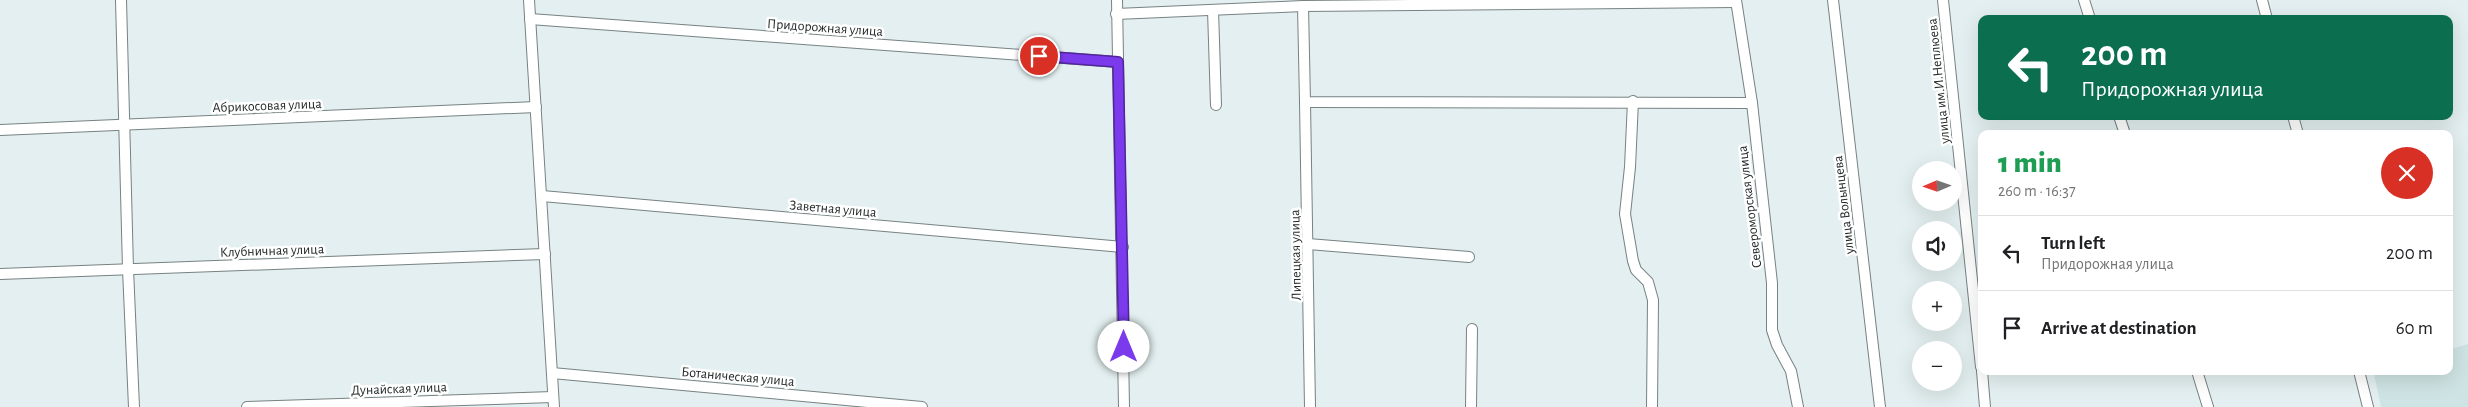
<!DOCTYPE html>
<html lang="en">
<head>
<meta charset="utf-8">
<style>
  :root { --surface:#fff; --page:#f2f2f2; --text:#202124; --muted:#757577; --line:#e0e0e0 }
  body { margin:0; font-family:"Alegreya Sans",sans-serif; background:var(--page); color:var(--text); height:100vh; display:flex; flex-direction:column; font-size:19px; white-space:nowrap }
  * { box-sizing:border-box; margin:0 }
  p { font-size:16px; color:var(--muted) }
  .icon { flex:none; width:28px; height:28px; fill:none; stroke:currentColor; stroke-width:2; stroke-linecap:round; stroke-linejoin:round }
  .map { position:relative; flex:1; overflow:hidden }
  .details { position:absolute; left:1978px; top:130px; width:475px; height:245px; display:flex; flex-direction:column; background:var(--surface); border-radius:10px; box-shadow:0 5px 20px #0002 }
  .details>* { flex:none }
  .top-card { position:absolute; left:1978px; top:15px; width:475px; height:105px; border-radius:10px; box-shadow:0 5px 20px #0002; background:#0b6e4f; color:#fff; overflow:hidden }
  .needle { width:32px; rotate:268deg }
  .controls { position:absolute; left:1912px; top:161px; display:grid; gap:10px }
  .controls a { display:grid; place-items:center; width:50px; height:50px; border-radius:50%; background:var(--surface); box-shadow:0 5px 20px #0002; font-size:25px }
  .pin { position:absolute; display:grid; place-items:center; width:42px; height:42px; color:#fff; margin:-21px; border:2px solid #fff; border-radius:50%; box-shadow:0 1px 5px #0007 }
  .me { position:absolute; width:55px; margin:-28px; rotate:0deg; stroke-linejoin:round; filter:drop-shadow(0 0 4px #0008) }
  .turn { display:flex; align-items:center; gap:18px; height:105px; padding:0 20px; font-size:22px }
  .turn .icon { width:65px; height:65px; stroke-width:2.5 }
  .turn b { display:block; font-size:35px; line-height:42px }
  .round { display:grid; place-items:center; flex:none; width:52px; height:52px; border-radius:26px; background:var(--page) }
  .overview { display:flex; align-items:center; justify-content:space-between; height:85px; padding:0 20px }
  h1 { font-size:30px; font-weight:800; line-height:38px; color:#1e9e55 }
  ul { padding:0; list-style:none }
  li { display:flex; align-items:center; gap:15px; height:75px; padding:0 20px; border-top:1px solid var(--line) }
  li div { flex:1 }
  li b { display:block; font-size:19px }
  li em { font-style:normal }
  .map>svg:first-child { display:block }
  .built { fill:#cee3e3 }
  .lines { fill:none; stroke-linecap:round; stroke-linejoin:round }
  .minor-casing { stroke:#778282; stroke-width:12 }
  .minor { stroke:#fff; stroke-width:10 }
  .route-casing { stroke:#51269a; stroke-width:12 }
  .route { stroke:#7c3aed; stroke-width:9 }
  .labels { text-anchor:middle; stroke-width:5; stroke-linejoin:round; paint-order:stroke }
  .street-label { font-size:14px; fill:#262b2b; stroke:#fff }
</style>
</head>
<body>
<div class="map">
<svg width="2468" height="407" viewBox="0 0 2468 407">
  <rect width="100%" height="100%" fill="#e3eff0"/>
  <!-- built -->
  <path class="built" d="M 2468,344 L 2468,407 L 2381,407 L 2374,374 L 2381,371 L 2449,371 L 2449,350 Z"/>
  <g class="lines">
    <!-- minor casing -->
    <g class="minor-casing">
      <g id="minor">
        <path d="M 121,0 L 128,269 L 134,407"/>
        <path d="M 529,0 L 554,407"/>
        <path d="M 1117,0 L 1124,407"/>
        <path d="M 1736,0 L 1752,103 L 1772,283 L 1772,330 L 1777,345 L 1791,371 L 1798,407"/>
        <path d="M 1833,0 L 1880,407"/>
        <path d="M 1943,0 L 1981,367"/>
        <path d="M 2084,0 L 2090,19"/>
        <path d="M 2262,0 L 2267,19"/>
        <path d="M 1303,6 L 1305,102 L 1752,103"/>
        <path d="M 1213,10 L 1216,105"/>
        <path d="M 1116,14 L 1303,6 L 1736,2"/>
        <path d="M 530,19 L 1118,62"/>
        <path d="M 1633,101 L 1630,167 L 1625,214 L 1633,261 L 1636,270 L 1648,282 L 1653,300 L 1652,407"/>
        <path d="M 1305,102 L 1310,407"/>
        <path d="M 2119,116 L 2125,134"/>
        <path d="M 2293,116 L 2298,134"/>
        <path d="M 0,130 L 536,107"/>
        <path d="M 542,196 L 1123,247"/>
        <path d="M 1308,244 L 1469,257"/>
        <path d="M 0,274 L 545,254"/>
        <path d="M 1982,371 L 1985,407"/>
        <path d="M 2197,371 L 2208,407"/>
        <path d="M 2359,371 L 2368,407"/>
        <path d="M 552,373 L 922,407"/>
        <path d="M 247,407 L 553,397"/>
        <path d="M 1471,407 L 1472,329"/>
      </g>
    </g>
    <!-- minor -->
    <use href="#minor" class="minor"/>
  </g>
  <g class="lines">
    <!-- route casing -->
    <g class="route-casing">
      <path id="route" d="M 1039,56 L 1118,62 L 1124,347"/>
    </g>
    <!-- route -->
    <use href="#route" class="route"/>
  </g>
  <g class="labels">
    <!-- street labels -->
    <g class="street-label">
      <text transform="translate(825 27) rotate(4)" y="5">Придорожная улица</text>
      <text transform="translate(1938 81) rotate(-96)" y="5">улица им.И.Неплюева</text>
      <text transform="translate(267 105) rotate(-2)" y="5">Абрикосовая улица</text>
      <text transform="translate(1843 205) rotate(-97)" y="5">улица Волынцева</text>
      <text transform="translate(1749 207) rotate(-97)" y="5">Североморская улица</text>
      <text transform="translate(833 208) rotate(5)" y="5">Заветная улица</text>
      <text transform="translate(272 250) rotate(-2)" y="5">Клубничная улица</text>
      <text transform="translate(1295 255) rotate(-91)" y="5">Липецкая улица</text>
      <text transform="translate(738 376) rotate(5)" y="5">Ботаническая улица</text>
      <text transform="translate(399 388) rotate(-2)" y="5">Дунайская улица</text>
    </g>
  </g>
</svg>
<div class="controls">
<a><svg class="needle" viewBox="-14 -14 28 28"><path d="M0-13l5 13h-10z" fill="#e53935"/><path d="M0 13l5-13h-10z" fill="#757577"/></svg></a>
<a><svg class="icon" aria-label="sound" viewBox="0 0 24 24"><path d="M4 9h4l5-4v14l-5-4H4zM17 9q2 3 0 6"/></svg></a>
<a>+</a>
<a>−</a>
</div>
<div class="pin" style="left:1039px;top:56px;background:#d93025"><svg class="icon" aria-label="arrive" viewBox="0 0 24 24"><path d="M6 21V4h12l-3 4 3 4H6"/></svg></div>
<svg class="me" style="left:1124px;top:347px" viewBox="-20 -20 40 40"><circle r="19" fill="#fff"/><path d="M0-13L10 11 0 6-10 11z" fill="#7c3aed"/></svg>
<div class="top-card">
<div class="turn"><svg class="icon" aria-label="left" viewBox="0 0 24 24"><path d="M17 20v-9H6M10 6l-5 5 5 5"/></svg><div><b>200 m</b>Придорожная улица</div></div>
</div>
<section class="details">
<div class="overview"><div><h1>1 min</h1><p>260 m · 16:37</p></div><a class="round" style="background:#d93025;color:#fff"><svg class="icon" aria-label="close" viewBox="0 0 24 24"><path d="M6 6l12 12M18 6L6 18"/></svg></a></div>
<ul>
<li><svg class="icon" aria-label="left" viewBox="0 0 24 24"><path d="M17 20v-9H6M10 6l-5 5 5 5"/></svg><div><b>Turn left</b><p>Придорожная улица</p></div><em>200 m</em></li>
<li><svg class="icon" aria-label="arrive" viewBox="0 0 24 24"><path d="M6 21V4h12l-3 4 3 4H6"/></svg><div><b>Arrive at destination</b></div><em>60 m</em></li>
</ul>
</section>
</div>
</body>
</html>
